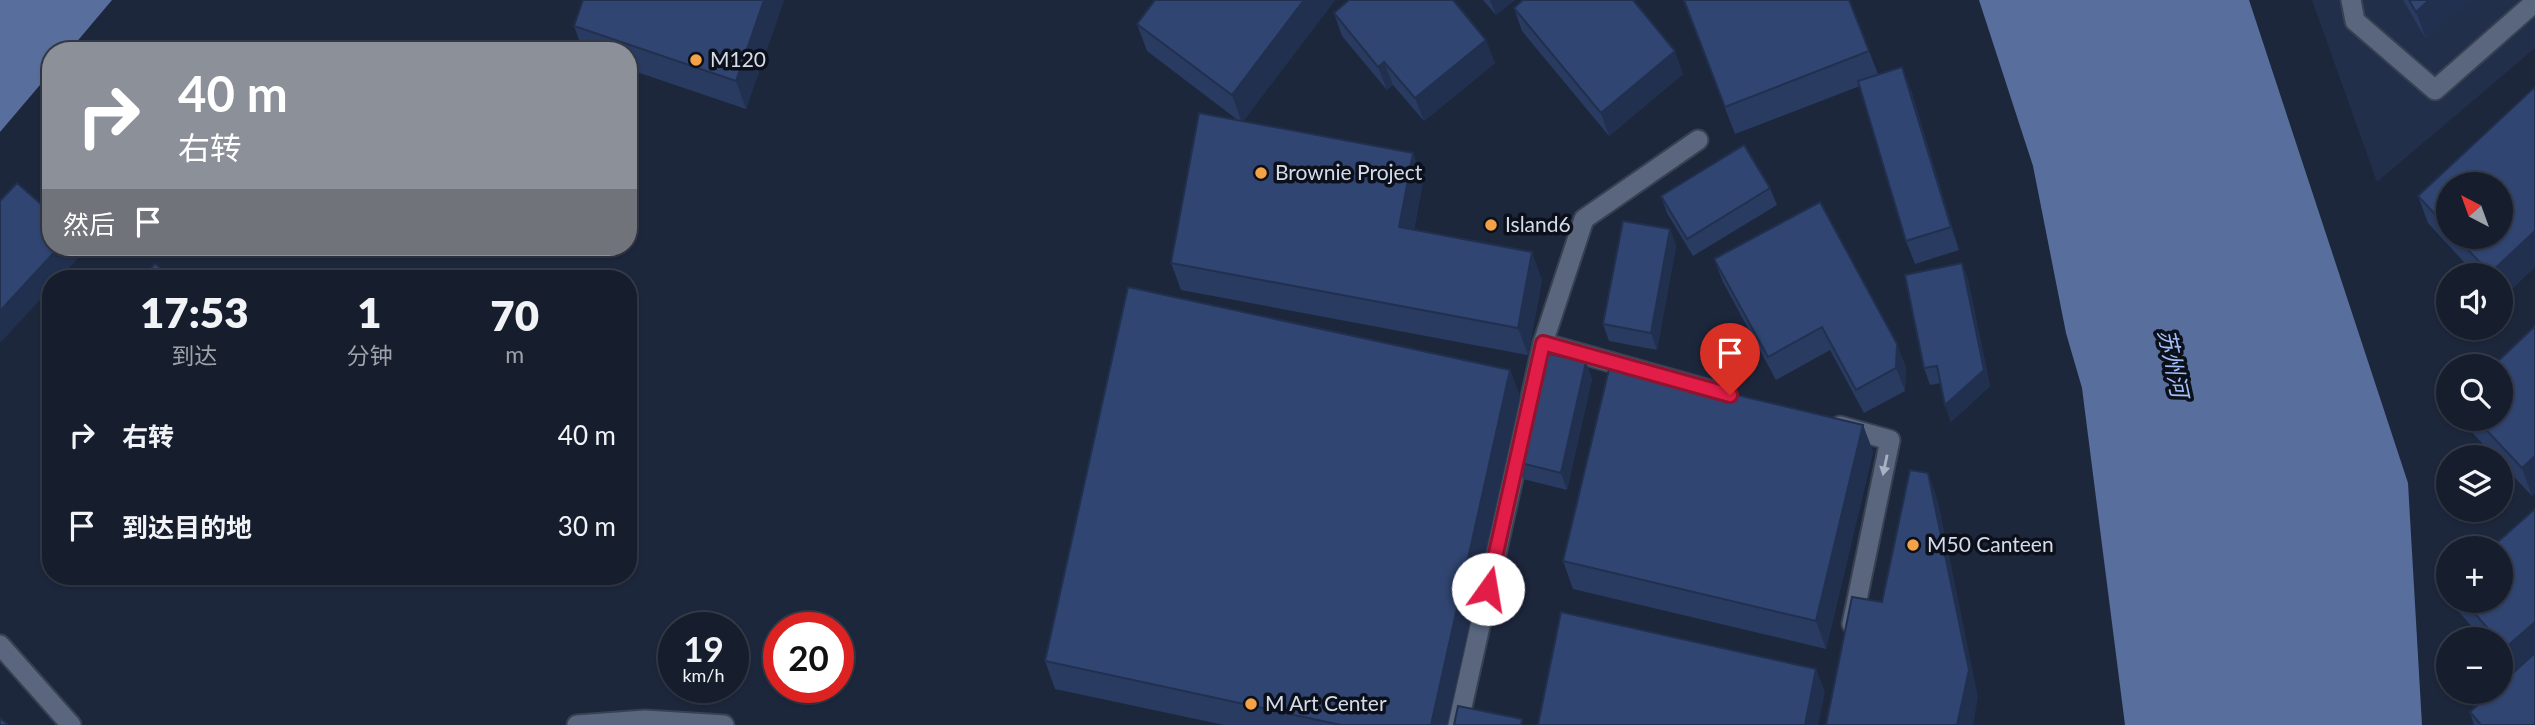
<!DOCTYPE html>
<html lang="zh">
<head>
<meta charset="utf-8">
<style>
  :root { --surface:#161d2d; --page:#1f2635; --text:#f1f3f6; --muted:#9ea2aa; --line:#353b49 }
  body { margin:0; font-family:Lato,"Noto Sans SC",sans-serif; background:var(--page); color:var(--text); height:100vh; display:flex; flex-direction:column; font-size:26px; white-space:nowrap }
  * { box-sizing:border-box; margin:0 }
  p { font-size:23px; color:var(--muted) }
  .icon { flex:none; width:38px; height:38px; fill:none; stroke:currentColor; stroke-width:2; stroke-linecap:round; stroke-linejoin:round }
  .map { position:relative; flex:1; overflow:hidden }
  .side { position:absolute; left:42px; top:270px; width:595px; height:315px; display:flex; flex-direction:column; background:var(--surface); border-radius:28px; box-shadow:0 2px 5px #0004,0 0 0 2px var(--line) }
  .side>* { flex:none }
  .banner { position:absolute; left:42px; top:42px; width:595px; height:214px; border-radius:28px; box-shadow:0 2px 5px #0004,0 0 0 2px var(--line); background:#8c9099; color:#fff; overflow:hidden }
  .needle { width:46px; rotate:319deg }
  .tools { position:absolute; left:2436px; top:172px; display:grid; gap:14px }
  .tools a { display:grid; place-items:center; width:77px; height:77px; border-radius:50%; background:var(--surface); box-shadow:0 2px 5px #0004,0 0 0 2px var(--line); font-size:35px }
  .speed { position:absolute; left:658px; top:612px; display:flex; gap:14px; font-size:35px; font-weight:700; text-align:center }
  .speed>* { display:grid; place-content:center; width:91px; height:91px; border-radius:50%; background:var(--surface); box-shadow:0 2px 5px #0004,0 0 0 2px var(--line); line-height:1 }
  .speed small { font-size:18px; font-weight:400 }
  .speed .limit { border:10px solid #d22; background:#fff; color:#111 }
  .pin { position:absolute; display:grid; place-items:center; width:60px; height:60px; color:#fff; margin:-72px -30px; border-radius:50% 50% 50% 0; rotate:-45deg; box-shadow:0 0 7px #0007 }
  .pin .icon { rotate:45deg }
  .me { position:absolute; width:77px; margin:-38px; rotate:13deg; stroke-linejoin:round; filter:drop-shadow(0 0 5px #0008) }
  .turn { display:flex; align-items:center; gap:24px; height:147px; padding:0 21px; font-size:32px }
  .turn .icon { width:91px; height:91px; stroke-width:2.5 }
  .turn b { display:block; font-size:49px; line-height:60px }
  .then { display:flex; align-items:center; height:66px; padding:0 21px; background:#0003; gap:14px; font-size:26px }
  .eta { display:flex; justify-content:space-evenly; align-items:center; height:119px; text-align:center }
  .eta b { font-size:42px; font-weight:800; line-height:49px }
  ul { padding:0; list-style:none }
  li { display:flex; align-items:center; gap:21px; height:91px; padding:0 21px }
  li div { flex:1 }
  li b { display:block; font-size:26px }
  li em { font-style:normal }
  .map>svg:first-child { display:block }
  .built { fill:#222f4a }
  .water { fill:#586f9e }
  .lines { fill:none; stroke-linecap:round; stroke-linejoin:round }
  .service-casing { stroke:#384152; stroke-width:23 }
  .pedestrian-casing { stroke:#384152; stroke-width:23 }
  .minor-casing { stroke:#384152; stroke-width:23 }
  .service { stroke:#59667e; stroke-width:19 }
  .pedestrian { stroke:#59667e; stroke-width:19 }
  .minor { stroke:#59667e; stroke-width:19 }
  .wall { fill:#293b61; fill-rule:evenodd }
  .shaded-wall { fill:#22304f }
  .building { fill:#304571; stroke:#22304f; stroke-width:2 }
  .oneway { fill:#a9b2c4 }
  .route-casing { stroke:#92132f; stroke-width:18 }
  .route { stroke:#e11d48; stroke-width:12 }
  .poi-dot { fill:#f5a246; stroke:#0c101a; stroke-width:2.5 }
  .labels { text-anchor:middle; stroke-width:7; stroke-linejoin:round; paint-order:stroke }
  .poi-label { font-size:21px; fill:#d4dbe9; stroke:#0c101a; text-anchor:start }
  .water-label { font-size:23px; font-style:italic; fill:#a3c0f9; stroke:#0c101a }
</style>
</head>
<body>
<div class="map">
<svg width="2535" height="725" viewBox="0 0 2535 725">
  <rect width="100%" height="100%" fill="#1d273c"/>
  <!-- built -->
  <path class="built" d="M 2312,0 L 2535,0 L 2535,48 L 2377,182 Z"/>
  <!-- water -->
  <g class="water">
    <path d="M 0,0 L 112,0 L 69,51 L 51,51 L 51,72 L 0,132 Z"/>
    <path d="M 1979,0 L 2249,0 L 2408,483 L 2422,725 L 2125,725 L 2082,388 L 2066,333 L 2033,166 Z"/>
  </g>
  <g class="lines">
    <!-- service casing -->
    <g class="service-casing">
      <g id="service">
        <path d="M 1543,343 L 1710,390"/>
        <path d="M 1840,426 L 1890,440 L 1852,624"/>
        <path d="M 0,645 L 71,725"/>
        <path d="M 1458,725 L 1543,343 L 1584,219 L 1698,140"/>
      </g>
    </g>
    <!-- pedestrian casing -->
    <g class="pedestrian-casing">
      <path id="pedestrian" d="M 2351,0 L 2355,21 L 2435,90 L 2535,2"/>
    </g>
    <!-- minor casing -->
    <g class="minor-casing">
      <path id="minor" d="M 577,725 L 645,720 L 724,725"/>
    </g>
    <!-- service -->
    <use href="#service" class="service"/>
    <!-- pedestrian -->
    <use href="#pedestrian" class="pedestrian"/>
    <!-- minor -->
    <use href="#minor" class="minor"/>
  </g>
  <!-- wall -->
  <g class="wall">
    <path d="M 784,0 L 746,109 L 628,69 L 628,51 L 583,51 L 574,26 Z"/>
    <path d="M 1155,0 L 1335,0 L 1243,121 L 1413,153 L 1423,181 L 1414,230 L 1542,280 L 1528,355 L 1181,290 L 1171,263 L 1239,121 L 1147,51 L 1137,24 Z"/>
    <path d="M 1483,0 L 1515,0 L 1496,15 Z"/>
    <path d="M 1683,0 L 1849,0 L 1878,74 L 1911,90 L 1959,250 L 1915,264 L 1906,241 L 1860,86 L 1735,134 Z"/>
    <path d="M 2403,0 L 2470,0 L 2426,39 Z"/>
    <path d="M 1514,8 L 1683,74 L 1609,136 L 1522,31 Z"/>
    <path d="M 1334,13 L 1495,63 L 1424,121 L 1393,85 L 1387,90 L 1342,36 Z"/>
    <path d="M 2535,87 L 2535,267 L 2501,299 L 2501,275 L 2476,275 L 2428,223 L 2418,196 ZM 2448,184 L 2501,184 L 2501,236 L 2448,236 Z"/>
    <path d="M 1770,188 L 1777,205 L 1693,256 L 1667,213 L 1661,196 Z"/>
    <path d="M 1670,229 L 1676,246 L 1657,350 L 1609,341 L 1603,324 Z"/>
    <path d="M 1714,259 L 1906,367 L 1905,391 L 1864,413 L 1830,350 L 1776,380 L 1723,282 Z"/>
    <path d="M 1962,263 L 1968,280 L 1990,386 L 1951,422 L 1945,405 L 1941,383 L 1930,385 L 1924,368 Z"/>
    <path d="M 2535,326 L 2535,493 L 2532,496 L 2501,463 L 2501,457 L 2495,457 L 2467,427 L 2464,418 L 2501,418 Z"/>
    <path d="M 1586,362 L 1592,379 L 1567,490 L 1523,479 L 1517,462 Z"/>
    <path d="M 1510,370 L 1520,397 L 1447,725 L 1224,725 L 1055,689 L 1045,661 Z"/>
    <path d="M 1863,425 L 1873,452 L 1826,649 L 1573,589 L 1563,561 Z"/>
    <path d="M 2455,600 L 2501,600 L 2535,725 L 2474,725 L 2470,712 L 2513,673 L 2501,659 L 2501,639 L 2483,639 L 2459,612 Z"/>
  </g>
  <!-- shaded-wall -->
  <g class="shaded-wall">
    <path d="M 764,0 L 784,0 L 746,109 L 736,81 Z"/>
    <path d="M 1304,0 L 1335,0 L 1242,123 L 1232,95 Z"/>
    <path d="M 1490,0 L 1515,0 L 1496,15 Z"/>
    <path d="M 2429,0 L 2470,0 L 2426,39 L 2416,12 Z"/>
    <path d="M 1486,40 L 1495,63 L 1424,121 L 1415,98 Z"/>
    <path d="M 1675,51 L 1683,74 L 1609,136 L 1601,113 Z"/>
    <path d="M 1384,62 L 1393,85 L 1387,90 L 1378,67 Z"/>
    <path d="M 1902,67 L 1911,90 L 1959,250 L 1951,227 Z"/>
    <path d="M 1413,153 L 1423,181 L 1409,255 L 1399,227 Z"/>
    <path d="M 1670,229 L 1676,246 L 1657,350 L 1651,333 Z"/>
    <path d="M 2535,231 L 2535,267 L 2501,299 L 2501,275 L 2490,275 L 2490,273 Z"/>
    <path d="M 59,247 L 77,247 L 80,256 L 60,278 L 51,278 L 51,288 L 0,343 L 0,311 Z"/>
    <path d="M 1532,252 L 1542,280 L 1528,355 L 1518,328 Z"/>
    <path d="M 1962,263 L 1968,280 L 1990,386 L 1951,422 L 1945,405 Z"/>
    <path d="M 1897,344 L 1906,367 L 1905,391 L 1896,368 Z"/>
    <path d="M 1586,362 L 1592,379 L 1567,490 L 1561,473 Z"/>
    <path d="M 1510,370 L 1520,397 L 1447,725 L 1431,725 Z"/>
    <path d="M 1863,425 L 1873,452 L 1826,649 L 1816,621 Z"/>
    <path d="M 2535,456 L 2535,493 L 2532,496 L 2522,468 Z"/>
    <path d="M 1928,473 L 1938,501 L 1978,697 L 1973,725 L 1957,725 Z"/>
    <path d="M 2535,622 L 2535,658 L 2515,676 L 2505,648 Z"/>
    <path d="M 1816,669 L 1825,692 L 1818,725 L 1805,725 Z"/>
  </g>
  <!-- building -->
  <g class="building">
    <path d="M 583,0 L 764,0 L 736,81 L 574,26 Z"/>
    <path d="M 1155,0 L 1304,0 L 1232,95 L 1137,24 Z"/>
    <path d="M 1349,0 L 1453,0 L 1486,40 L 1415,98 L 1384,62 L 1378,67 L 1334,13 Z"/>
    <path d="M 1523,0 L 1633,0 L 1675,51 L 1601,113 L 1514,8 Z"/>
    <path d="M 1684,0 L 1849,0 L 1869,51 L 1725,107 Z"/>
    <path d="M 2409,0 L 2429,0 L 2416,12 Z"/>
    <path d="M 1902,67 L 1951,227 L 1906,241 L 1858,81 Z"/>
    <path d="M 2535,87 L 2535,231 L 2490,273 L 2455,236 L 2501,236 L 2501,184 L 2448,184 L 2448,228 L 2418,196 Z"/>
    <path d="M 1199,113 L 1413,153 L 1399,227 L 1532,252 L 1518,328 L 1171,263 Z"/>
    <path d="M 1744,145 L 1770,188 L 1687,239 L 1661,196 Z"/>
    <path d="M 17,183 L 51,213 L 51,247 L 59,247 L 0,311 L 0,201 Z"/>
    <path d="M 1820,202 L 1897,344 L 1896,368 L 1856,390 L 1822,327 L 1768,357 L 1714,259 Z"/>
    <path d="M 1623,221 L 1670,229 L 1651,333 L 1603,324 Z"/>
    <path d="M 1962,263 L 1984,370 L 1945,405 L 1937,366 L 1924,368 L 1905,275 Z"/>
    <path d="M 155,264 L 173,278 L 143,278 Z"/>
    <path d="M 1128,287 L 1510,370 L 1431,725 L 1341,725 L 1045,661 Z"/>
    <path d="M 2535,326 L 2535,456 L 2522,468 L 2475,418 L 2501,418 L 2501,366 L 2493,366 Z"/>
    <path d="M 1542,352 L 1586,362 L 1561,473 L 1517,462 Z"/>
    <path d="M 1610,365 L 1863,425 L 1816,621 L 1563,561 Z"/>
    <path d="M 1910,470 L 1928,473 L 1969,670 L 1957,725 L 1826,725 L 1852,597 L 1882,602 Z"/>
    <path d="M 2535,509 L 2535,622 L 2505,648 L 2501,643 L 2501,639 L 2497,639 L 2463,600 L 2501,600 L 2501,548 L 2491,548 Z"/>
    <path d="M 1561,612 L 1816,669 L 1805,725 L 1538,725 Z"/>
    <path d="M 2535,653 L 2535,725 L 2481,725 L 2470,712 L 2493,691 L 2501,691 L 2501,684 Z"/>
    <path d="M 1458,706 L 1522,719 L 1521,725 L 1454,725 Z"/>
    <path d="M 0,718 L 8,725 L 0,725 Z"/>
  </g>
  <!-- one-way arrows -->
  <defs><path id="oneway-solid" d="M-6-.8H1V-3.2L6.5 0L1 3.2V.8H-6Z" transform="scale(1.75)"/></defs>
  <use class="oneway" href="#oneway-solid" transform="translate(1885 465) rotate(102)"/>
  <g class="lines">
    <!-- route casing -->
    <g class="route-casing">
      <path id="route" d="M 1488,589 L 1543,343 L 1730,395"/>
    </g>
    <!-- route -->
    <use href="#route" class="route"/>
  </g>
  <!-- markers -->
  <g class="poi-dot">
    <circle cx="696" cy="60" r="7"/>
    <circle cx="1261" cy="173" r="7"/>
    <circle cx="1491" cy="225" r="7"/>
    <circle cx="1913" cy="545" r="7"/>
    <circle cx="1251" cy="704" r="7"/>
  </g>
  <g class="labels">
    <!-- poi labels -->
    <g class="poi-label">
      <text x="710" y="67">M120</text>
      <text x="1275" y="180">Brownie Project</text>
      <text x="1505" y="232">Island6</text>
      <text x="1927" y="552">M50 Canteen</text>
      <text x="1265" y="711">M Art Center</text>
    </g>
    <!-- water labels -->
    <g class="water-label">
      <text transform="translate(2173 363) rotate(78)" y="8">苏州河</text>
    </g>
  </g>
</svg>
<div class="tools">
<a><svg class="needle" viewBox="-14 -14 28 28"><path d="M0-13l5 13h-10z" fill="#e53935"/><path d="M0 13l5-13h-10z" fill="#9ea2aa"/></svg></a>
<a><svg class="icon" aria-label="sound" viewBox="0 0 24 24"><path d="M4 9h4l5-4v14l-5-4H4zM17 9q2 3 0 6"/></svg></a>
<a><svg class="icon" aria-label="search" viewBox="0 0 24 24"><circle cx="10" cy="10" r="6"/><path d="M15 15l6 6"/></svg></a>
<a><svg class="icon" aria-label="layers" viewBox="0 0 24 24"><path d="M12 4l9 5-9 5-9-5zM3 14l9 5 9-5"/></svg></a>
<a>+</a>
<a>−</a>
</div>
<div class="speed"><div>19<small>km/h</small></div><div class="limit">20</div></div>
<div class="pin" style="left:1730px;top:395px;background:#d93025"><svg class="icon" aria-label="arrive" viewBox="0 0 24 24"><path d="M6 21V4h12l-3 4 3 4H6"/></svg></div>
<svg class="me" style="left:1488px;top:589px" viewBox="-20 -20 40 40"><circle r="19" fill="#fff"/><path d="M0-13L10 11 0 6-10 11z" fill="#e11d48"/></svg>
<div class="banner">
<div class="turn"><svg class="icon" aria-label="right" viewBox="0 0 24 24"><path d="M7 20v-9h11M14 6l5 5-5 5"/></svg><div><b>40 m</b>右转</div></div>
<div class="then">然后<svg class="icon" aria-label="arrive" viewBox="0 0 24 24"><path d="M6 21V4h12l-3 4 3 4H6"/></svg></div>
</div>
<section class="side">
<div class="eta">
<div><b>17:53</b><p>到达</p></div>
<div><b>1</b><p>分钟</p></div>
<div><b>70</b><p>m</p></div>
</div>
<ul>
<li><svg class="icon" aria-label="right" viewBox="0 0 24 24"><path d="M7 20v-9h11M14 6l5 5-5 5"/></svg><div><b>右转</b></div><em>40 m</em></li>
<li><svg class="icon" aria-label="arrive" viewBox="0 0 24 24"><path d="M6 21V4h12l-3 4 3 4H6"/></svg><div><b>到达目的地</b></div><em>30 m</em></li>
</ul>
</section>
</div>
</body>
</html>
